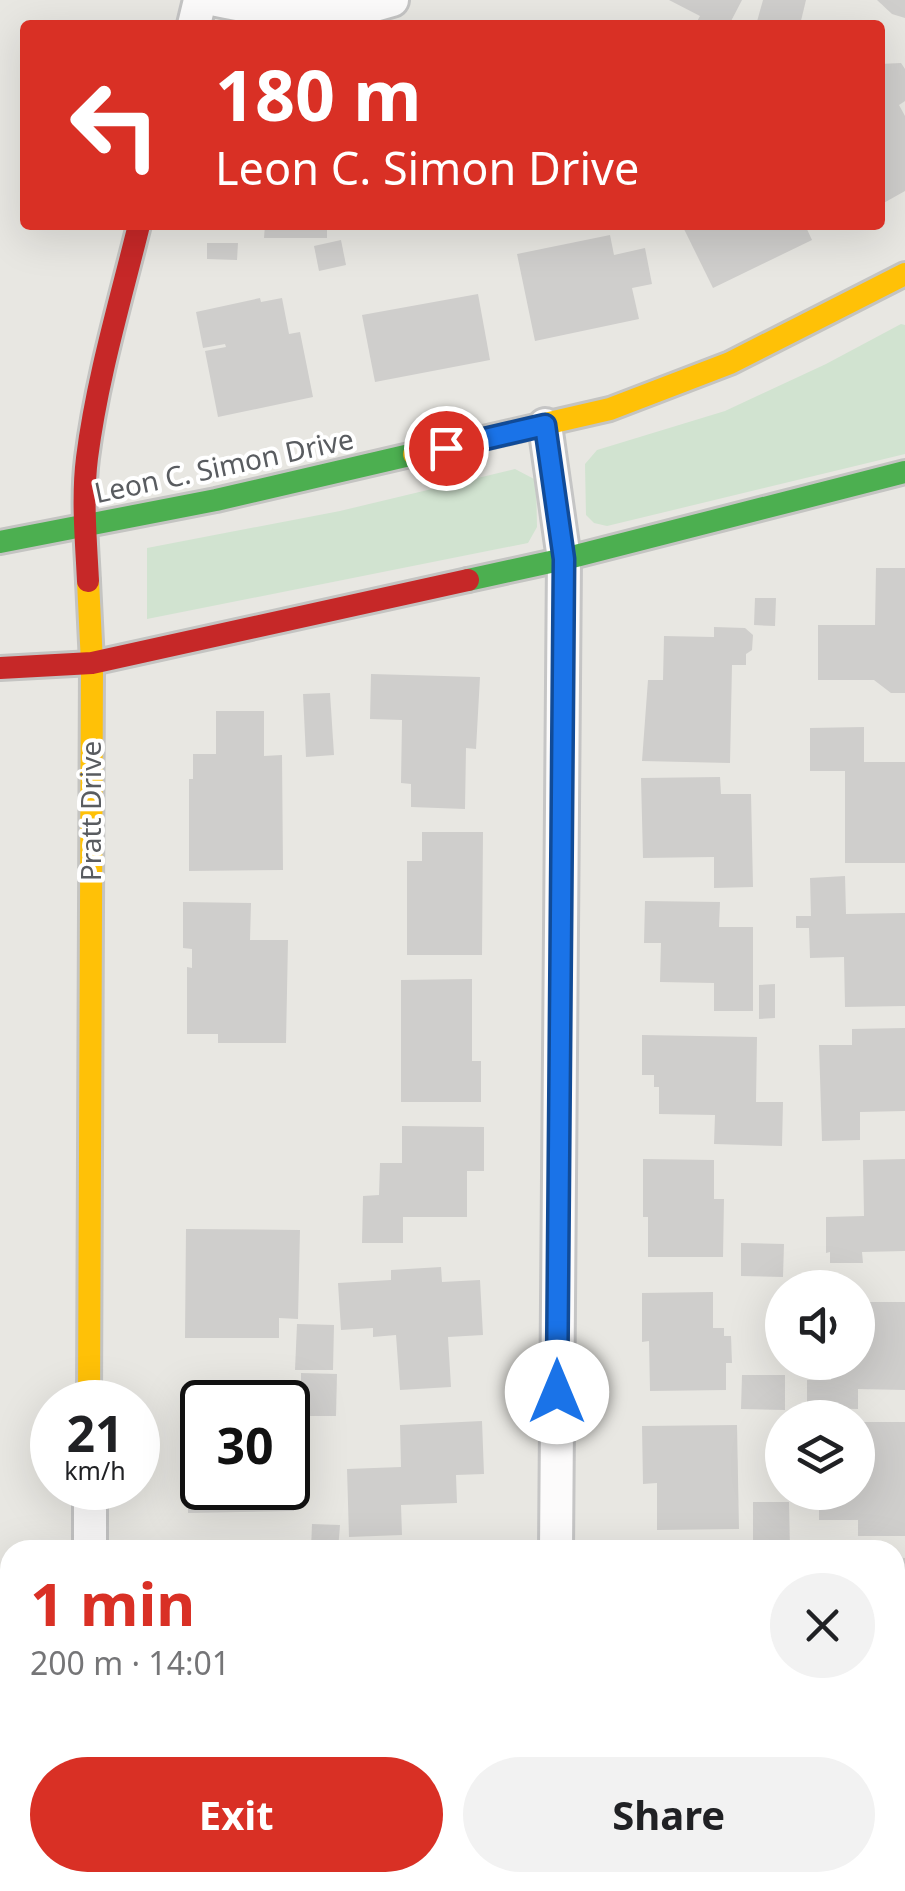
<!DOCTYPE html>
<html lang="en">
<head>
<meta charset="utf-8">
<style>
  :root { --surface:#fff; --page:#f2f2f2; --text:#202124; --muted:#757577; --accent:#d93025 }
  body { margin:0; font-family:"Noto Sans",sans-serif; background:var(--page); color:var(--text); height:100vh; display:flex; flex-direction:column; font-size:38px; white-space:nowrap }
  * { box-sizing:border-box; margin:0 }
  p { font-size:32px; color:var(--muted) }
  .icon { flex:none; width:55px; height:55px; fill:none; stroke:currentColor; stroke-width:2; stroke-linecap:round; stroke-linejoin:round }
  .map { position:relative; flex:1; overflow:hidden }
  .details { position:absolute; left:0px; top:1540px; width:905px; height:352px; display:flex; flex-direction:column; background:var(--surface); border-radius:30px 30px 0 0; box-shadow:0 10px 40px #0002 }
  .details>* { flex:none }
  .banner { position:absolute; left:20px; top:20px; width:865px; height:210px; border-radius:10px; box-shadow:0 10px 40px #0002; background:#d93025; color:#fff; overflow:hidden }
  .tools { position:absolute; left:765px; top:1270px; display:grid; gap:20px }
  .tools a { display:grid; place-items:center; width:110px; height:110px; border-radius:50%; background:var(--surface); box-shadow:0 10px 40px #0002; font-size:50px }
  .speed { position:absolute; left:30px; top:1380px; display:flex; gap:20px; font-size:50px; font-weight:700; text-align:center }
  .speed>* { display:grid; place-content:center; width:130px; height:130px; border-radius:50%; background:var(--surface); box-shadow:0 10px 40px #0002; line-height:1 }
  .speed small { font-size:25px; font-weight:400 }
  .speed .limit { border:5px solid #111; border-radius:15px; background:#fff; color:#111 }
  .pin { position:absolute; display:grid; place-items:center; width:85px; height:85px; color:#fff; margin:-42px; border:5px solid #fff; border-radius:50%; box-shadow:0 2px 10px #0007 }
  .me { position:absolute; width:110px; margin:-55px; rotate:0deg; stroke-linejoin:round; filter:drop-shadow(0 0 8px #0008) }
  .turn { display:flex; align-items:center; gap:35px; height:210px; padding:0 30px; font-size:45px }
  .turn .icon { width:130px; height:130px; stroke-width:2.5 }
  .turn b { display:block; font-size:70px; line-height:85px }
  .round { display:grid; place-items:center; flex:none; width:105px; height:105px; border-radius:52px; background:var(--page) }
  .overview { display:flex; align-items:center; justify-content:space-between; height:170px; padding:0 30px }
  h1 { font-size:60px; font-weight:700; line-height:75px; color:var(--accent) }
  .button { display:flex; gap:20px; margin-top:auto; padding:20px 30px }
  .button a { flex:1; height:115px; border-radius:60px; background:var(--accent); color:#fff; font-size:40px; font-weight:700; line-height:115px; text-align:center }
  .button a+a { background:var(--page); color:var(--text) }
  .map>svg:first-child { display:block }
  .green { fill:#d1e3d0 }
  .building { fill:#cfcecc }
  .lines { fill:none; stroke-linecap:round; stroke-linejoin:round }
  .street-casing { stroke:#c5c5c5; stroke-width:38 }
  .fast-casing { stroke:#c4c4c2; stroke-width:28 }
  .slow-casing { stroke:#c4c4c2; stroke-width:28 }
  .jam-casing { stroke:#c4c4c2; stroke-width:28 }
  .street { stroke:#fcfbfb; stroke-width:32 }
  .fast { stroke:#4caf50; stroke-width:22 }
  .slow { stroke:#ffc107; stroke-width:22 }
  .jam { stroke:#c62828; stroke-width:22 }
  .route-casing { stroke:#114b97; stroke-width:25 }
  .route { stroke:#1a73e8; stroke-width:18 }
  .labels { text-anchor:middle; stroke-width:8; stroke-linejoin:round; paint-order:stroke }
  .street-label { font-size:28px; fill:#595c60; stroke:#fff }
</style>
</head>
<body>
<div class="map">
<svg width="905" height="1891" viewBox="0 0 905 1891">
  <rect width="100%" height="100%" fill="#e8e7e2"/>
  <!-- green -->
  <g class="green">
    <path d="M 901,324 L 905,325 L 905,454 L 607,526 L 594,523 L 586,515 L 585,464 L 597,450 L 725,411 L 826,364 Z"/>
    <path d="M 515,469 L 536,480 L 537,527 L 528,543 L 147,619 L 147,548 L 340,511 Z"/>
  </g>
  <!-- building -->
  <g class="building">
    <path d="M 669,0 L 742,0 L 729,25 L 695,25 L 700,16 Z"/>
    <path d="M 763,0 L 806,0 L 800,25 L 756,25 Z"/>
    <path d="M 877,0 L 905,0 L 905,18 L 892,14 Z"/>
    <path d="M 901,63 L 905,69 L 905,101 L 899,105 L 905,116 L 905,191 L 880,205 L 880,64 Z"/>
    <path d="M 265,225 L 327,225 L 327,238 L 264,238 Z"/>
    <path d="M 682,225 L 805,225 L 812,240 L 713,288 Z"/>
    <path d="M 610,235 L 614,255 L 645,248 L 652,284 L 632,288 L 639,319 L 535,341 L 517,254 Z"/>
    <path d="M 341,240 L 346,265 L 319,271 L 314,246 Z"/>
    <path d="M 207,243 L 238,243 L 237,260 L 207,259 Z"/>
    <path d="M 478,294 L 490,360 L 375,382 L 362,315 Z"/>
    <path d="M 260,298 L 261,302 L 282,298 L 289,334 L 300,332 L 313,397 L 218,417 L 205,351 L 226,347 L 225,344 L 203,348 L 196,312 Z"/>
    <path d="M 876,568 L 905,568 L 905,693 L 891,693 L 874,680 L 818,680 L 818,625 L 875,625 Z"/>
    <path d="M 755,598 L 776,598 L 775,626 L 754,625 Z"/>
    <path d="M 714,627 L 745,628 L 753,635 L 752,650 L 746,654 L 746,665 L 732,665 L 730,763 L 642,761 L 648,680 L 663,680 L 664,636 L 714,637 Z"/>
    <path d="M 371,674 L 480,677 L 476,749 L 466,748 L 465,809 L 411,807 L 411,784 L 401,783 L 402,720 L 370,719 Z"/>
    <path d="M 330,693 L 334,755 L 306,757 L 303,694 Z"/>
    <path d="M 216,711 L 264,711 L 264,756 L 282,755 L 283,870 L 189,871 L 189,779 L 193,779 L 193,754 L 216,754 Z"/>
    <path d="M 864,727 L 864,762 L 905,762 L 905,863 L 845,863 L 845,771 L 810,771 L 810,728 Z"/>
    <path d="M 720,777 L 721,794 L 751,794 L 753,887 L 714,888 L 714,857 L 643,858 L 641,778 Z"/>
    <path d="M 422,832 L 483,832 L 482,955 L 407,955 L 407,861 L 422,861 Z"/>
    <path d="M 845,876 L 846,914 L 905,913 L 905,1006 L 845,1007 L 844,957 L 810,958 L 809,928 L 796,928 L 796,916 L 811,916 L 810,878 Z"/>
    <path d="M 645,901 L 720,902 L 719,927 L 753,927 L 753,1011 L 714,1011 L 714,983 L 660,982 L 661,943 L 644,943 Z"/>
    <path d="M 183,902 L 251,903 L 250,940 L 288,940 L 286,1043 L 218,1043 L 218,1034 L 187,1034 L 187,967 L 192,968 L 192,949 L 183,948 Z"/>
    <path d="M 472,979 L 472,1061 L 481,1061 L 481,1102 L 401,1102 L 401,980 Z"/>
    <path d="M 775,984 L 775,1018 L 759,1019 L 759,985 Z"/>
    <path d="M 905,1028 L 905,1111 L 860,1112 L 860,1140 L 822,1141 L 819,1045 L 852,1045 L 852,1029 Z"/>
    <path d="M 642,1035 L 757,1037 L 756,1102 L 783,1102 L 782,1146 L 714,1144 L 715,1115 L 659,1114 L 659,1087 L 654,1087 L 654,1075 L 642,1075 Z"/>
    <path d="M 402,1126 L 484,1127 L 484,1171 L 467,1171 L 467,1217 L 403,1217 L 403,1243 L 362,1243 L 363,1196 L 379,1195 L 380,1163 L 402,1163 Z"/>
    <path d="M 643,1159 L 714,1160 L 714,1199 L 724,1199 L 723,1257 L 648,1257 L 648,1217 L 643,1217 Z"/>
    <path d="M 905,1159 L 905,1251 L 862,1252 L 863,1263 L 830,1263 L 830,1252 L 826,1253 L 826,1217 L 864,1216 L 863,1160 Z"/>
    <path d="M 186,1229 L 300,1230 L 298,1319 L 279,1318 L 279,1338 L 185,1338 Z"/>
    <path d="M 741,1243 L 784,1244 L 783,1277 L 741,1276 Z"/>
    <path d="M 441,1267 L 442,1282 L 480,1280 L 483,1335 L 448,1337 L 451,1387 L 400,1390 L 396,1335 L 373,1337 L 373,1328 L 341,1330 L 338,1283 L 391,1280 L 391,1270 Z"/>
    <path d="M 713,1292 L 713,1328 L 724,1328 L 724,1336 L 731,1336 L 732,1363 L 726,1363 L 726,1390 L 650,1391 L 649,1341 L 642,1342 L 642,1293 Z"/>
    <path d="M 858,1302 L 905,1302 L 905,1390 L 858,1389 L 858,1409 L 807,1408 L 807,1380 L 831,1380 L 832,1362 L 858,1362 Z"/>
    <path d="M 297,1324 L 334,1325 L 333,1370 L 295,1370 Z"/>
    <path d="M 301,1373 L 337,1374 L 336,1416 L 301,1416 Z"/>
    <path d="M 742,1375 L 785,1375 L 785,1410 L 741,1409 Z"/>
    <path d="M 187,1405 L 202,1405 L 202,1488 L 288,1488 L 288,1479 L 293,1479 L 294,1511 L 188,1513 Z"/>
    <path d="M 482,1421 L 484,1474 L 456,1475 L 457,1503 L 401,1505 L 402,1535 L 349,1537 L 347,1469 L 401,1467 L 400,1425 Z"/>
    <path d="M 858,1422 L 905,1422 L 905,1536 L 858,1536 L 858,1520 L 819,1520 L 819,1492 L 858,1492 Z"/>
    <path d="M 737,1425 L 739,1529 L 657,1530 L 657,1483 L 643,1484 L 642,1426 Z"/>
    <path d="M 753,1502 L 789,1502 L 790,1550 L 753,1550 Z"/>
    <path d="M 312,1524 L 340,1525 L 338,1550 L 311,1549 Z"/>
    <path d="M 895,1557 L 905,1558 L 905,1677 L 895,1677 Z"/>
    <path d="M 895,1860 L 905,1860 L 905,1891 L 829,1891 L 829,1882 L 895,1882 Z"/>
    <rect x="189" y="1882" width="116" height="9"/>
    <rect x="348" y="1882" width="135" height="9"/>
  </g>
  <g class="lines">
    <!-- street casing -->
    <g class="street-casing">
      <g id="street">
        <path d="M 217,0 C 280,13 331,20 392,0"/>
        <path d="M 194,25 L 200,0"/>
        <path d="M 545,425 L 564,559 L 556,1550"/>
        <path d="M 90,1488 L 90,1550"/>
        <path d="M 895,1753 L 905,1753"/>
        <path d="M 92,1882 L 93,1891"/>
        <path d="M 559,1882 L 559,1891"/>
      </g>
    </g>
    <!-- fast casing -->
    <g class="fast-casing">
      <g id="fast">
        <path d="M 0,542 L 216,500 L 414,454"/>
        <path d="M 468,580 L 564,559 L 905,472"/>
      </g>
    </g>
    <!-- slow casing -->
    <g class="slow-casing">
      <g id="slow">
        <path d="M 414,454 L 610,409 L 730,363 L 905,274"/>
        <path d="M 88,581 L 92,663 L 89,1402"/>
      </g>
    </g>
    <!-- jam casing -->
    <g class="jam-casing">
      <g id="jam">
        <path d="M 88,581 C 86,540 82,498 87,458 C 97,379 120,302 139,225"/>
        <path d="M 0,668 L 92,663 L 468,580"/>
      </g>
    </g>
    <!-- street -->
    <use href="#street" class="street"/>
    <!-- fast -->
    <use href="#fast" class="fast"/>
    <!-- slow -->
    <use href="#slow" class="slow"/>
    <!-- jam -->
    <use href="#jam" class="jam"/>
  </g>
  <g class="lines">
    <!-- route casing -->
    <g class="route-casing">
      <path id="route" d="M 446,448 L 545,425 L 564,559 L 557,1392"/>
    </g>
    <!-- route -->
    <use href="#route" class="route"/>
  </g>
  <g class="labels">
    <!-- street labels -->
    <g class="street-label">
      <text transform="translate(224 466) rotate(-12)" y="10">Leon C. Simon Drive</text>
      <text transform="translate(91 811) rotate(-90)" y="10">Pratt Drive</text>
    </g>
  </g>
</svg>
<div class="tools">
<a><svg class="icon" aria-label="sound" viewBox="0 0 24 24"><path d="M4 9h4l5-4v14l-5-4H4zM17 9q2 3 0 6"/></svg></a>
<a><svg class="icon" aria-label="layers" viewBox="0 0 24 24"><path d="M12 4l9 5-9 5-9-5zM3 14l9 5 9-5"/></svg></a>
</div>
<div class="speed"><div>21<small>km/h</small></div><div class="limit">30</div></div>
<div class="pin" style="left:446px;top:448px;background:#d93025"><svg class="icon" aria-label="arrive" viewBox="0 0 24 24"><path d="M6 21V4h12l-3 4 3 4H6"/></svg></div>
<svg class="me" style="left:557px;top:1392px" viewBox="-20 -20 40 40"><circle r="19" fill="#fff"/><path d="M0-13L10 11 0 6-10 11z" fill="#1a73e8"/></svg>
<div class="banner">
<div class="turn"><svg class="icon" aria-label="left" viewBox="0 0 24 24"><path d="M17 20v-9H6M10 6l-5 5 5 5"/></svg><div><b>180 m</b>Leon C. Simon Drive</div></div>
</div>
<section class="details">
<div class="overview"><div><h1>1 min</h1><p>200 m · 14:01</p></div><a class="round"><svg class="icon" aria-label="close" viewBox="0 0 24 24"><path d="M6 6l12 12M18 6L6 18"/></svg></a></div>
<div class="button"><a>Exit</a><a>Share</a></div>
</section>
</div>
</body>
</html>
